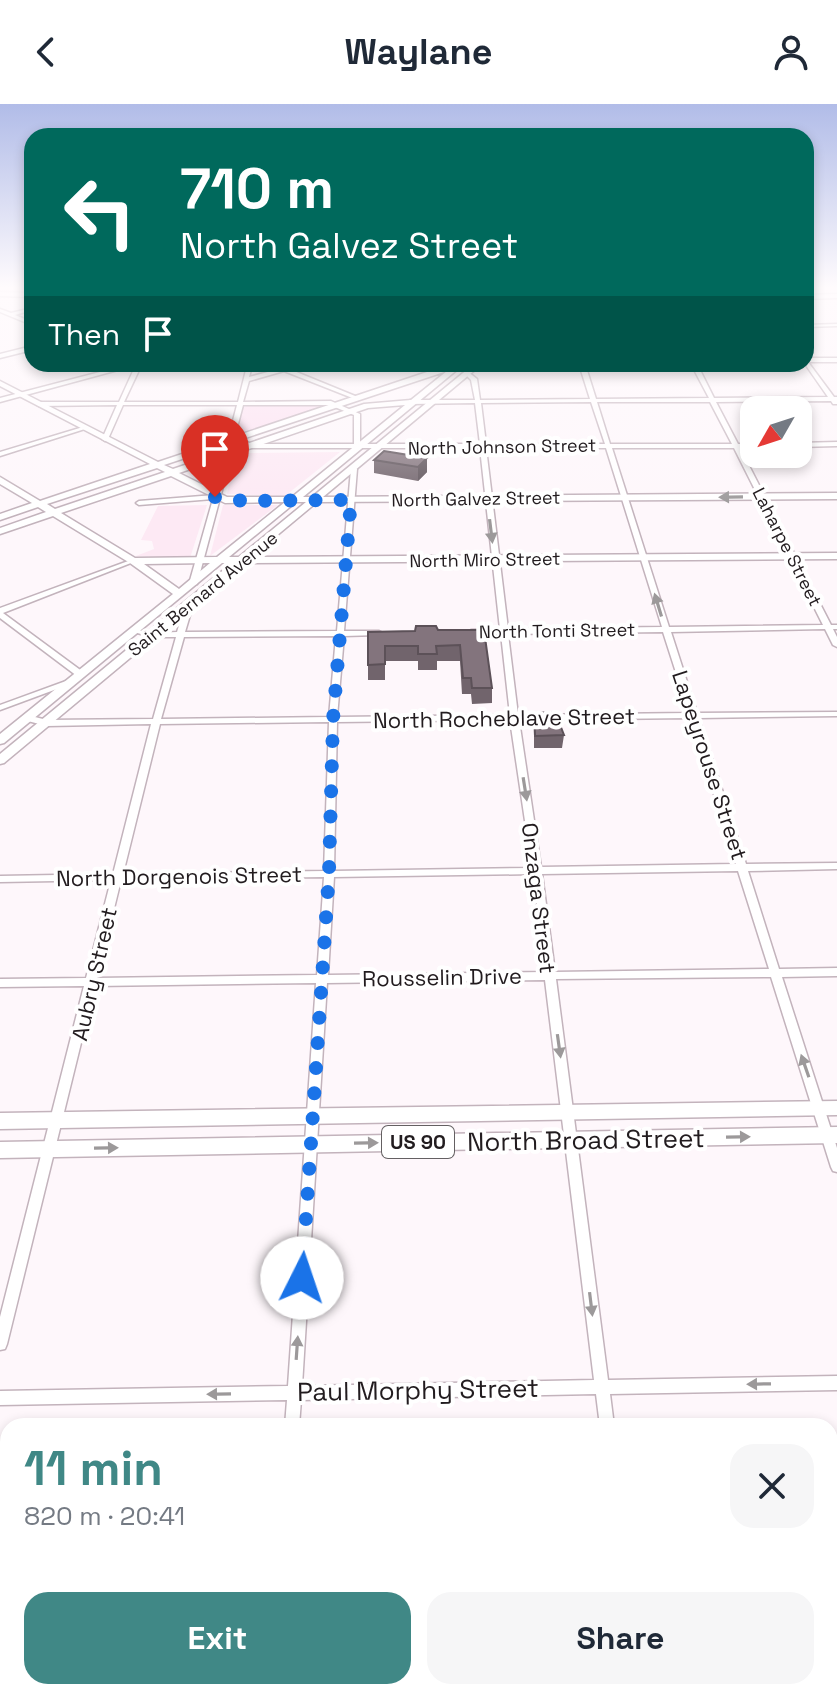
<!DOCTYPE html>
<html lang="en">
<head>
<meta charset="utf-8">
<style>
  :root { --surface:#fff; --page:#f6f6f7; --text:#1f2937; --muted:#747a83; --accent:#408886 }
  body { margin:0; font-family:"Space Grotesk",sans-serif; background:var(--page); color:var(--text); height:100vh; display:flex; flex-direction:column; font-size:30px; white-space:nowrap }
  * { box-sizing:border-box; margin:0 }
  p { font-size:26px; color:var(--muted) }
  .icon { flex:none; width:44px; height:44px; fill:none; stroke:currentColor; stroke-width:2; stroke-linecap:round; stroke-linejoin:round }
  .map { position:relative; flex:1; overflow:hidden }
  .panel { position:absolute; left:0px; top:1314px; width:838px; height:282px; display:flex; flex-direction:column; background:var(--surface); border-radius:24px 24px 0 0; box-shadow:0 4px 12px #0003 }
  .panel>* { flex:none }
  .hud { position:absolute; left:24px; top:24px; width:790px; height:244px; border-radius:24px; box-shadow:0 4px 12px #0003; background:#00695c; color:#fff; overflow:hidden }
  .needle { width:52px; rotate:231deg }
  .buttons { position:absolute; left:740px; top:292px; display:grid; gap:16px }
  .buttons a { display:grid; place-items:center; width:72px; height:72px; border-radius:16px; background:var(--surface); box-shadow:0 4px 12px #0003; font-size:40px }
  .pin { position:absolute; display:grid; place-items:center; width:68px; height:68px; color:#fff; margin:-82px -34px; border-radius:50% 50% 50% 0; rotate:-45deg; box-shadow:0 0 8px #0007 }
  .pin .icon { rotate:45deg }
  .me { position:absolute; width:88px; margin:-44px; rotate:4deg; stroke-linejoin:round; filter:drop-shadow(0 0 6px #0008) }
  .turn { display:flex; align-items:center; gap:28px; height:168px; padding:0 24px; font-size:36px }
  .turn .icon { width:104px; height:104px; stroke-width:2.5 }
  .turn b { display:block; font-size:56px; line-height:68px }
  .then { display:flex; align-items:center; height:76px; padding:0 24px; background:#0003; gap:16px; font-size:30px }
  .round { display:grid; place-items:center; flex:none; width:84px; height:84px; border-radius:24px; background:var(--page) }
  .summary { display:flex; align-items:center; justify-content:space-between; height:136px; padding:0 24px }
  h1 { font-size:48px; font-weight:700; line-height:60px; color:var(--accent) }
  .primary-button { display:flex; gap:16px; margin-top:auto; padding:16px 24px }
  .primary-button a { flex:1; height:92px; border-radius:24px; background:var(--accent); color:#fff; font-size:32px; font-weight:700; line-height:92px; text-align:center }
  .primary-button a+a { background:var(--page); color:var(--text) }
  header { display:flex; justify-content:space-between; align-items:center; height:104px; padding:0 24px; background:var(--surface); font-size:36px; font-weight:700 }
  .map>svg:first-child { display:block }
  .built { fill:#fde9f4 }
  .green { fill:#fce1f1 }
  .lines { fill:none; stroke-linecap:round; stroke-linejoin:round }
  .street-casing { stroke:#c3b3bc; stroke-width:3 }
  .secondary-casing { stroke:#c3b3bc; stroke-width:3 }
  .primary-casing { stroke:#c3b3bc; stroke-width:3 }
  .highway-casing { stroke:#c3b3bc; stroke-width:3 }
  .street { fill:#fff; fill-rule:evenodd }
  .secondary { fill:#fff; fill-rule:evenodd }
  .primary { fill:#fff; fill-rule:evenodd }
  .highway { fill:#fff; fill-rule:evenodd }
  .wall { fill:#71646c }
  .shaded-wall { fill:#5c5158 }
  .building { fill:#83747d; stroke:#5c5158; stroke-width:2 }
  .oneway { fill:#9c999a }
  .route { stroke:#1a73e8; stroke-width:14; stroke-dasharray:0 25.2 }
  .labels { text-anchor:middle; stroke-width:8; stroke-linejoin:round; paint-order:stroke }
  .far-street-label { font-size:18px; fill:#221c1f; stroke:#fff }
  .shield { fill:#fff; stroke:#646062; stroke-width:2 }
  .shield-label { font-size:20px; font-weight:bold; fill:#221c1f }
  .street-label { font-size:22px; fill:#221c1f; stroke:#fff }
  .near-street-label { font-size:26px; fill:#221c1f; stroke:#fff }
</style>
</head>
<body>
<header><svg class="icon" aria-label="back" viewBox="0 0 24 24"><path d="M15 5l-7 7 7 7"/></svg>Waylane<svg class="icon" aria-label="person" viewBox="0 0 24 24"><circle cx="12" cy="8" r="4"/><path d="M4 21q1-7 8-7t8 7"/></svg></header>
<div class="map">
<svg width="837" height="1595" viewBox="0 0 837 1595">
  <rect width="100%" height="100%" fill="#fef7fb"/>
  <!-- built -->
  <g class="built">
    <path d="M 340,348 L 285,392 L 227,390 L 235,352 L 247,349 Z"/>
    <path d="M 207,401 L 190,454 L 136,452 L 154,445 L 152,437 L 141,436 L 158,402 Z"/>
    <path d="M 223,401 L 278,401 L 210,452 Z"/>
  </g>
  <!-- green -->
  <path class="green" d="M 247,302 L 320,301 L 323,302 L 240,330 L 237,328 L 243,303 Z"/>
  <g class="lines">
    <!-- street casing -->
    <g class="street-casing">
      <g id="street">
        <path d="M 32,204 L 32,206 L 15,211 L 32,218 L 32,221 L 0,208 L 0,205 L 11,209 Z"/>
        <path d="M 837,220 L 837,222 L 806,223 L 806,221 Z"/>
        <path d="M 32,242 L 32,246 L 0,254 L 0,250 Z"/>
        <path d="M 806,254 L 837,254 L 837,258 L 808,258 L 834,293 L 837,293 L 837,300 L 833,300 L 831,297 L 716,298 L 738,340 L 754,340 L 754,344 L 740,344 L 831,521 L 837,521 L 837,525 L 833,525 L 837,533 L 837,543 L 833,541 L 825,525 L 671,528 L 697,609 L 837,608 L 837,612 L 699,614 L 746,760 L 837,759 L 837,765 L 748,767 L 779,865 L 837,864 L 837,872 L 782,873 L 837,1044 L 837,1068 L 833,1067 L 831,1063 L 771,873 L 556,875 L 608,1276 L 837,1272 L 837,1286 L 610,1290 L 614,1322 L 600,1322 L 596,1290 L 301,1296 L 299,1322 L 285,1322 L 287,1296 L 0,1301 L 0,1287 L 288,1282 L 316,879 L 95,882 L 7,1240 L 5,1245 L 0,1246 L 0,1213 L 84,882 L 0,883 L 0,875 L 86,874 L 111,776 L 0,778 L 0,772 L 113,770 L 151,620 L 47,622 L 24,616 L 24,612 L 27,611 L 47,616 L 153,615 L 176,533 L 152,533 L 130,527 L 134,525 L 152,529 L 177,528 L 186,499 L 189,499 L 193,501 L 185,528 L 337,527 L 351,365 L 354,363 L 357,365 L 344,527 L 379,527 L 383,529 L 379,531 L 344,532 L 337,613 L 510,611 L 501,530 L 471,530 L 467,528 L 471,526 L 500,525 L 480,344 L 360,344 L 357,347 L 354,344 L 250,344 L 229,332 L 237,301 L 123,301 L 108,335 L 105,337 L 102,335 L 117,301 L 39,302 L 36,300 L 39,298 L 119,298 L 134,265 L 129,263 L 0,298 L 0,294 L 123,262 L 115,260 L 266,260 L 263,262 L 252,262 L 249,273 L 279,265 L 268,260 C 274,260 279,263 284,263 C 291,264 299,260 306,260 L 289,265 L 360,294 L 355,295 L 284,267 L 249,277 L 243,298 L 331,297 L 360,310 L 360,340 L 480,340 L 475,299 L 410,300 L 407,298 L 410,296 L 475,296 L 471,276 L 464,269 L 467,267 L 477,275 L 480,296 L 590,295 L 579,260 L 585,260 L 596,295 L 709,294 L 691,260 L 697,260 L 714,294 L 828,293 L 805,260 ZM 135,262 L 247,262 L 238,298 L 124,298 L 140,264 ZM 591,298 L 605,340 L 486,340 L 481,299 ZM 597,298 L 710,298 L 732,340 L 610,340 ZM 243,301 L 330,301 L 354,311 L 354,340 L 251,340 L 235,331 ZM 486,344 L 606,344 L 662,523 L 508,525 ZM 612,344 L 734,344 L 823,521 L 669,523 ZM 663,528 L 689,609 L 518,611 L 508,530 ZM 336,532 L 329,613 L 161,615 L 184,533 ZM 690,614 L 736,760 L 541,763 L 519,616 ZM 510,616 L 532,764 L 334,767 L 337,618 ZM 329,618 L 324,767 L 123,770 L 160,620 ZM 738,767 L 769,865 L 555,868 L 542,770 ZM 533,770 L 545,868 L 328,871 L 334,773 ZM 324,773 L 317,871 L 97,874 L 121,776 ZM 545,876 L 594,1276 L 302,1282 L 327,879 Z"/>
        <path d="M 421,260 L 429,260 L 445,266 L 440,267 Z"/>
        <path d="M 83,323 L 88,324 L 0,352 L 0,348 Z"/>
        <path d="M 837,338 L 837,342 L 798,343 L 798,339 Z"/>
        <path d="M 229,347 L 232,349 L 197,480 L 190,482 L 189,480 L 213,395 L 139,401 L 136,399 L 139,397 L 214,391 L 226,349 Z"/>
        <path d="M 131,456 L 136,457 L 3,509 L 83,568 L 83,572 L 77,572 L 0,514 L 0,504 Z"/>
        <path d="M 66,577 L 69,577 L 73,579 L 0,606 L 0,601 Z"/>
        <rect x="269" y="1588" width="18" height="7"/>
        <path d="M 632,1588 L 650,1588 L 651,1595 L 633,1595 Z"/>
      </g>
    </g>
    <!-- secondary casing -->
    <g class="secondary-casing">
      <path id="secondary" d="M 456,260 L 464,260 L 303,393 L 312,393 L 474,260 L 482,260 L 323,393 L 837,389 L 837,395 L 317,398 L 251,453 L 837,449 L 837,455 L 244,459 L 4,659 L 0,660 L 0,650 L 232,459 L 222,459 L 4,639 L 0,640 L 0,630 L 173,490 L 130,459 L 53,412 L 0,430 L 0,424 L 46,408 L 38,403 L 0,416 L 0,410 L 32,399 L 0,380 L 0,373 L 40,397 L 150,360 L 0,282 L 0,277 L 158,358 L 445,262 L 451,263 ZM 447,267 L 411,296 L 364,300 L 173,365 L 164,361 ZM 405,301 L 292,393 L 227,393 L 179,369 L 368,304 ZM 157,364 L 165,368 L 55,405 L 47,400 ZM 171,372 L 225,399 L 285,398 L 217,453 L 135,454 L 61,409 ZM 296,398 L 306,398 L 239,453 L 229,453 ZM 210,459 L 179,485 L 144,460 Z"/>
    </g>
    <!-- primary casing -->
    <g class="primary-casing">
      <g id="primary">
        <path d="M 837,997 L 837,1011 L 0,1025 L 0,1009 Z"/>
        <path d="M 837,1023 L 837,1039 L 0,1054 L 0,1038 Z"/>
      </g>
    </g>
    <!-- highway casing -->
    <g class="highway-casing">
      <g id="highway">
        <path d="M 0,188 L 32,189 L 32,193 L 0,192 Z"/>
        <path d="M 837,190 L 837,194 L 806,195 L 806,191 Z"/>
      </g>
    </g>
    <!-- street -->
    <use href="#street" class="street"/>
    <!-- secondary -->
    <use href="#secondary" class="secondary"/>
    <!-- primary -->
    <use href="#primary" class="primary"/>
    <!-- highway -->
    <use href="#highway" class="highway"/>
  </g>
  <!-- wall -->
  <g class="wall">
    <path d="M 427,354 L 427,368 L 418,377 L 374,369 L 374,356 Z"/>
    <path d="M 438,526 L 484,526 L 492,584 L 492,599 L 472,600 L 471,590 L 462,590 L 460,557 L 437,557 L 437,566 L 418,566 L 418,557 L 385,557 L 385,576 L 368,576 L 368,528 Z"/>
    <path d="M 534,609 L 564,631 L 562,644 L 534,644 Z"/>
  </g>
  <!-- shaded-wall -->
  <path class="shaded-wall" d="M 427,354 L 427,368 L 418,377 L 418,363 Z"/>
  <!-- building -->
  <g class="building">
    <path d="M 384,347 L 427,354 L 418,363 L 374,356 Z"/>
    <path d="M 416,522 L 436,522 L 438,526 L 484,526 L 492,584 L 472,584 L 471,574 L 463,574 L 460,541 L 436,542 L 437,550 L 418,550 L 418,542 L 385,542 L 385,560 L 368,561 L 368,528 L 415,527 Z"/>
    <path d="M 555,608 L 564,631 L 535,632 L 534,609 Z"/>
  </g>
  <!-- one-way arrows -->
  <defs><path id="oneway-solid" d="M-6-.8H1V-3.2L6.5 0L1 3.2V.8H-6Z" transform="scale(2)"/></defs>
  <g class="oneway">
    <use href="#oneway-solid" transform="translate(731 393) rotate(179)"/>
    <use href="#oneway-solid" transform="translate(491 427) rotate(83)"/>
    <use href="#oneway-solid" transform="translate(658 501) rotate(-107)"/>
    <use href="#oneway-solid" transform="translate(525 685) rotate(81)"/>
    <use href="#oneway-solid" transform="translate(559 942) rotate(82)"/>
    <use href="#oneway-solid" transform="translate(805 962) rotate(-109)"/>
    <use href="#oneway-solid" transform="translate(738 1033) rotate(-1)"/>
    <use href="#oneway-solid" transform="translate(366 1039) rotate(-1)"/>
    <use href="#oneway-solid" transform="translate(106 1044) rotate(-1)"/>
    <use href="#oneway-solid" transform="translate(591 1200) rotate(83)"/>
    <use href="#oneway-solid" transform="translate(297 1244) rotate(-86)"/>
    <use href="#oneway-solid" transform="translate(759 1280) rotate(179)"/>
    <use href="#oneway-solid" transform="translate(219 1290) rotate(179)"/>
  </g>
  <!-- sky -->
  <linearGradient id="sky" x2="0" y2="1"><stop stop-color="#b1bce8"/><stop offset="0.45" stop-color="#fffbfd"/><stop offset="1" stop-color="#fffbfd" stop-opacity="0"/></linearGradient>
  <rect width="837" height="407" fill="url(#sky)"/>
  <g class="lines">
    <!-- route -->
    <path class="route" d="M 215,393 L 244,397 L 351,396 L 333,616 L 329,769 L 302,1174"/>
  </g>
  <g class="labels">
    <!-- far-street labels -->
    <g class="far-street-label">
      <text transform="translate(502 343) rotate(-1)" y="6">North Johnson Street</text>
      <text transform="translate(476 395) rotate(-1)" y="6">North Galvez Street</text>
      <text transform="translate(787 443) rotate(63)" y="6">Laharpe Street</text>
      <text transform="translate(485 456) rotate(-1)" y="6">North Miro Street</text>
      <text transform="translate(203 490) rotate(-39)" y="6">Saint Bernard Avenue</text>
      <text transform="translate(557 527) rotate(-1)" y="6">North Tonti Street</text>
    </g>
    <!-- shield labels -->
    <rect class="shield" x="382" y="1022" width="72" height="32" rx="6"/>
    <g class="shield-label">
      <text x="418" y="1045">US 90</text>
    </g>
    <!-- street labels -->
    <g class="street-label">
      <text transform="translate(504 614) rotate(-1)" y="8">North Rocheblave Street</text>
      <text transform="translate(710 661) rotate(72)" y="8">Lapeyrouse Street</text>
      <text transform="translate(179 772) rotate(-1)" y="8">North Dorgenois Street</text>
      <text transform="translate(539 794) rotate(83)" y="8">Onzaga Street</text>
      <text transform="translate(94 870) rotate(-77)" y="8">Aubry Street</text>
      <text transform="translate(442 873) rotate(-1)" y="8">Rousselin Drive</text>
    </g>
    <!-- near-street labels -->
    <g class="near-street-label">
      <text transform="translate(586 1036) rotate(-1)" y="9">North Broad Street</text>
      <text transform="translate(418 1286) rotate(-1)" y="9">Paul Morphy Street</text>
    </g>
  </g>
</svg>
<div class="buttons">
<a><svg class="needle" viewBox="-14 -14 28 28"><path d="M0-13l5 13h-10z" fill="#e53935"/><path d="M0 13l5-13h-10z" fill="#747a83"/></svg></a>
</div>
<div class="pin" style="left:215px;top:393px;background:#d93025"><svg class="icon" aria-label="arrive" viewBox="0 0 24 24"><path d="M6 21V4h12l-3 4 3 4H6"/></svg></div>
<svg class="me" style="left:302px;top:1174px" viewBox="-20 -20 40 40"><circle r="19" fill="#fff"/><path d="M0-13L10 11 0 6-10 11z" fill="#1a73e8"/></svg>
<div class="hud">
<div class="turn"><svg class="icon" aria-label="left" viewBox="0 0 24 24"><path d="M17 20v-9H6M10 6l-5 5 5 5"/></svg><div><b>710 m</b>North Galvez Street</div></div>
<div class="then">Then<svg class="icon" aria-label="arrive" viewBox="0 0 24 24"><path d="M6 21V4h12l-3 4 3 4H6"/></svg></div>
</div>
<section class="panel">
<div class="summary"><div><h1>11 min</h1><p>820 m · 20:41</p></div><a class="round"><svg class="icon" aria-label="close" viewBox="0 0 24 24"><path d="M6 6l12 12M18 6L6 18"/></svg></a></div>
<div class="primary-button"><a>Exit</a><a>Share</a></div>
</section>
</div>
</body>
</html>
